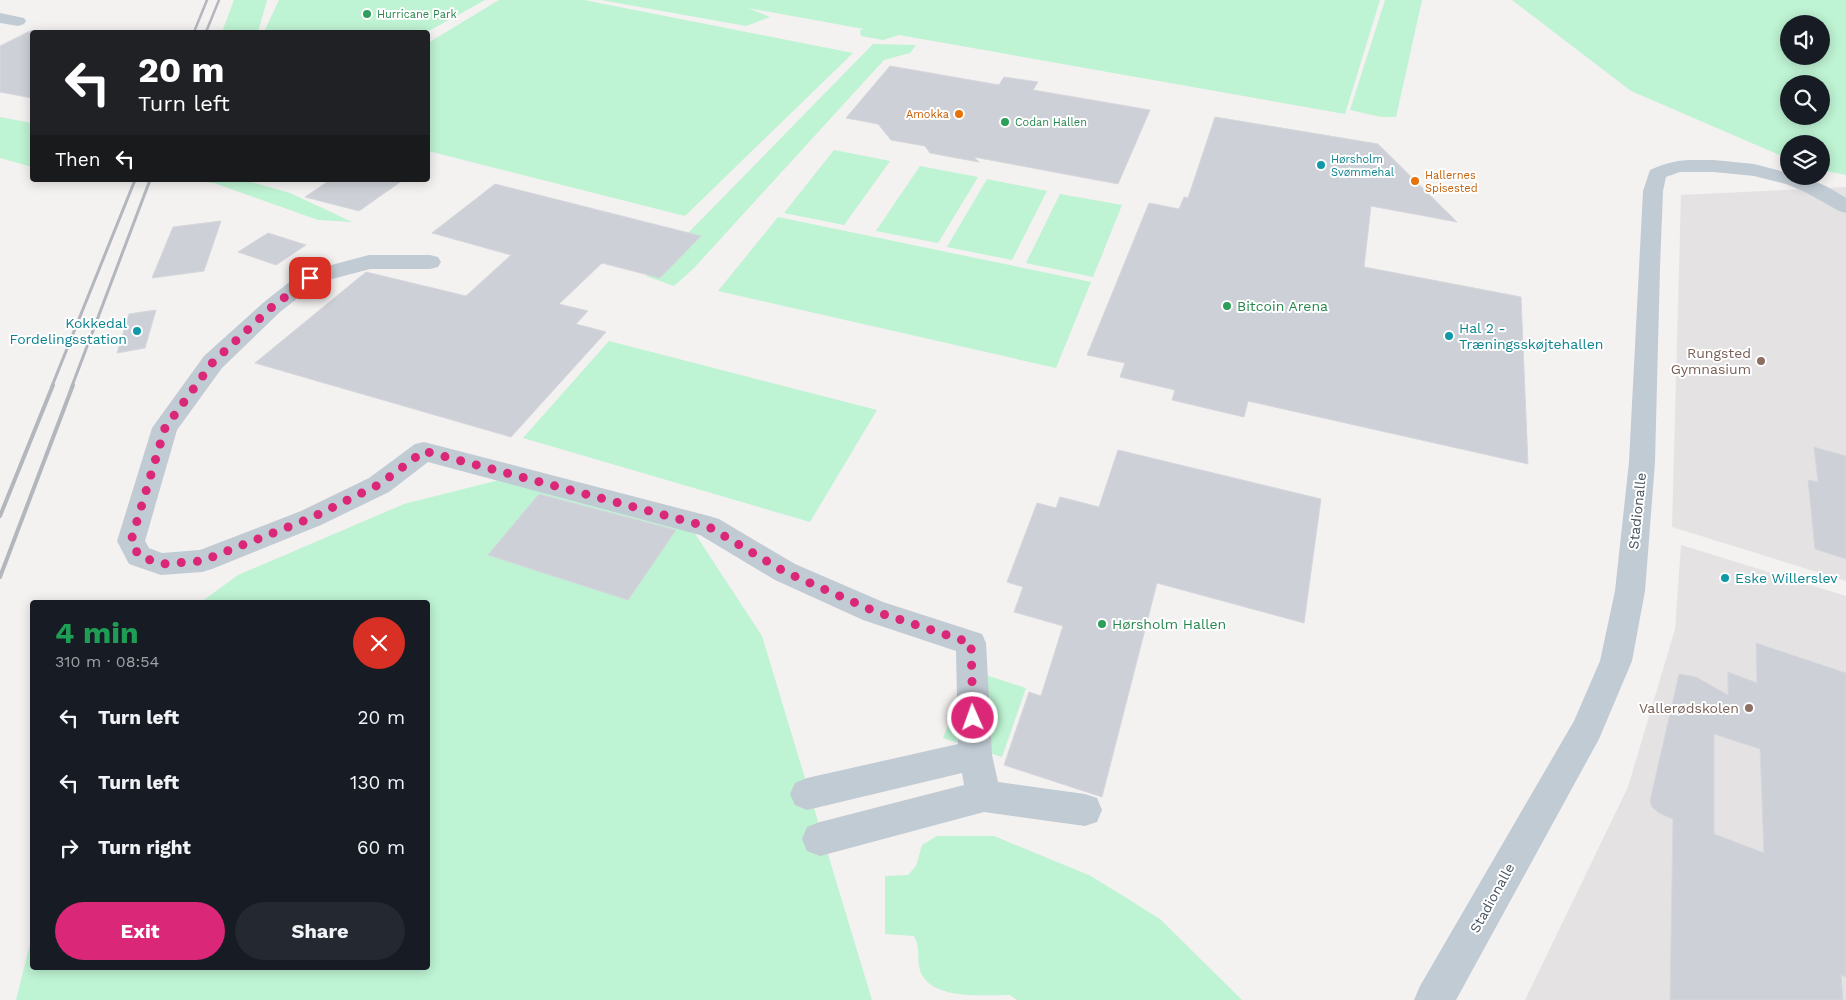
<!DOCTYPE html>
<html lang="en">
<head>
<meta charset="utf-8">
<style>
  :root { --surface:#171b24; --page:#242831; --text:#f1f3f6; --muted:#9ea1a6; --accent:#db2777 }
  body { margin:0; font-family:"Work Sans",sans-serif; background:var(--page); color:var(--text); height:100vh; display:flex; flex-direction:column; font-size:19px; white-space:nowrap }
  * { box-sizing:border-box; margin:0 }
  p { font-size:16px; color:var(--muted) }
  .icon { flex:none; width:28px; height:28px; fill:none; stroke:currentColor; stroke-width:2; stroke-linecap:round; stroke-linejoin:round }
  .map { position:relative; flex:1; overflow:hidden }
  .drawer { position:absolute; left:30px; top:600px; width:400px; height:370px; display:flex; flex-direction:column; background:var(--surface); border-radius:5px; box-shadow:0 2px 12px #0003 }
  .drawer>* { flex:none }
  .top-card { position:absolute; left:30px; top:30px; width:400px; height:152px; border-radius:5px; box-shadow:0 2px 12px #0003; background:#202124; color:#fff; overflow:hidden }
  .controls { position:absolute; left:1780px; top:15px; display:grid; gap:10px }
  .controls a { display:grid; place-items:center; width:50px; height:50px; border-radius:50%; background:var(--surface); box-shadow:0 2px 12px #0003; font-size:25px }
  .pin { position:absolute; display:grid; place-items:center; width:42px; height:42px; color:#fff; margin:-21px; border-radius:10px; box-shadow:0 2px 8px #0006 }
  .me { position:absolute; width:55px; margin:-28px; rotate:358deg; stroke-linejoin:round; filter:drop-shadow(0 0 4px #0008) }
  .turn { display:flex; align-items:center; gap:18px; height:105px; padding:0 25px; font-size:22px }
  .turn .icon { width:65px; height:65px; stroke-width:2.5 }
  .turn b { display:block; font-size:35px; line-height:42px }
  .then { display:flex; align-items:center; height:48px; padding:0 25px; background:#0003; gap:10px; font-size:19px }
  .round { display:grid; place-items:center; flex:none; width:52px; height:52px; border-radius:26px; background:var(--page) }
  .summary { display:flex; align-items:center; justify-content:space-between; height:85px; padding:0 25px }
  h1 { font-size:30px; font-weight:700; line-height:38px; color:#1e9e55 }
  .action { display:flex; gap:10px; margin-top:auto; padding:10px 25px }
  .action a { flex:1; height:58px; border-radius:30px; background:var(--accent); color:#fff; font-size:20px; font-weight:700; line-height:58px; text-align:center }
  .action a+a { background:var(--page); color:var(--text) }
  ul { padding:0; list-style:none }
  li { display:flex; align-items:center; gap:15px; height:65px; padding:0 25px }
  li div { flex:1 }
  li b { display:block; font-size:19px }
  li em { font-style:normal }
  .map>svg:first-child { display:block }
  .education { fill:#e5e2e3 }
  .green { fill:#bef3d3; fill-rule:evenodd }
  .building { fill:#cdd0d6; stroke:#d5d7dd; fill-rule:evenodd }
  .lines { fill:none; stroke-linecap:round; stroke-linejoin:round }
  .minor { fill:#c1cbd3; fill-rule:evenodd }
  .rail-far2 { stroke:#b3b6bc; stroke-width:2.5 }
  .rail-far1 { stroke:#b3b6bc; stroke-width:3 }
  .rail { stroke:#b3b6bc; stroke-width:4 }
  .route { stroke:#db2777; stroke-width:9; stroke-dasharray:0 16.2 }
  .leisure-dot { fill:#2e9e5b; stroke:#fff; stroke-width:2 }
  .food-dot { fill:#e8710a; stroke:#fff; stroke-width:2 }
  .culture-dot { fill:#0f9aa8; stroke:#fff; stroke-width:2 }
  .education-dot { fill:#8d6e63; stroke:#fff; stroke-width:2 }
  .labels { text-anchor:middle; stroke-width:4; stroke-linejoin:round; paint-order:stroke }
  .far-leisure-label { font-size:11px; fill:#27864d; stroke:#fff; text-anchor:start }
  .far-food-label { font-size:11px; fill:#c56008; stroke:#fff; text-anchor:end }
  .far-culture-label { font-size:11px; fill:#0d838f; stroke:#fff; text-anchor:start }
  .leisure-label { font-size:14px; fill:#27864d; stroke:#fff; text-anchor:start }
  .culture-label { font-size:14px; fill:#0d838f; stroke:#fff; text-anchor:start }
  .education-label { font-size:14px; fill:#785e54; stroke:#fff; text-anchor:end }
  .street-label { font-size:14px; fill:#475460; stroke:#fff }
</style>
</head>
<body>
<div class="map">
<svg width="1846" height="1000" viewBox="0 0 1846 1000">
  <rect width="100%" height="100%" fill="#f4f1f1"/>
  <!-- education -->
  <g class="education">
    <path d="M 1846,187 L 1846,581 L 1672,527 L 1681,195 Z"/>
    <path d="M 1681,545 L 1846,596 L 1846,1000 L 1525,1000 L 1628,787 L 1675,629 Z"/>
  </g>
  <!-- green -->
  <g class="green">
    <path d="M 234,0 L 267,0 L 258,32 L 222,32 Z"/>
    <path d="M 279,0 L 485,0 L 427,32 L 264,32 Z"/>
    <path d="M 499,0 L 584,0 L 853,53 L 685,216 L 428,151 L 428,43 Z"/>
    <path d="M 601,0 L 1380,0 L 1345,114 L 899,35 L 883,40 L 861,36 L 860,30 L 864,29 L 748,8 L 770,17 L 746,26 Z"/>
    <path d="M 1385,0 L 1422,0 L 1396,117 L 1381,117 L 1350,110 Z"/>
    <path d="M 1512,0 L 1846,0 L 1846,175 L 1821,170 L 1821,144 L 1789,144 L 1789,159 L 1631,91 ZM 1789,24 L 1821,24 L 1821,56 L 1789,56 ZM 1789,84 L 1821,84 L 1821,116 L 1789,116 Z"/>
    <path d="M 873,44 L 916,45 L 910,53 L 884,60 L 693,269 L 674,286 L 646,276 Z"/>
    <path d="M 0,117 L 32,123 L 32,167 L 0,158 Z"/>
    <path d="M 834,150 L 890,161 L 844,225 L 784,213 Z"/>
    <path d="M 920,166 L 978,177 L 938,243 L 876,231 Z"/>
    <path d="M 987,179 L 1047,191 L 1012,260 L 947,247 Z"/>
    <path d="M 186,180 L 244,180 L 290,193 L 352,222 L 318,220 L 214,183 Z"/>
    <path d="M 1060,194 L 1122,205 L 1093,277 L 1026,263 Z"/>
    <path d="M 778,217 L 1091,282 L 1056,368 L 718,291 Z"/>
    <path d="M 609,341 L 877,410 L 810,522 L 523,438 Z"/>
    <path d="M 511,477 L 690,526 L 762,636 L 872,1000 L 16,1000 L 32,936 L 32,968 L 428,968 L 428,602 L 201,602 L 238,575 L 404,504 Z"/>
    <path d="M 970,670 L 1026,688 L 1002,757 L 943,738 Z"/>
    <path d="M 937,836 L 994,836 L 1091,876 L 1160,919 L 1242,1000 L 1017,1000 L 1010,995 C 983,995 933,1000 921,973 C 916,961 921,947 914,936 L 885,934 L 885,876 L 908,875 L 916,866 L 922,845 Z"/>
  </g>
  <!-- building -->
  <g class="building">
    <path d="M 32,30 L 32,98 L 0,92 L 0,46 Z"/>
    <path d="M 890,66 L 999,85 L 1004,77 L 1038,82 L 1033,90 L 1150,110 L 1118,184 L 974,157 L 979,162 L 930,153 L 925,146 L 891,140 L 878,124 L 846,118 Z"/>
    <path d="M 1215,117 L 1378,144 L 1457,222 L 1371,206 L 1364,267 L 1521,297 L 1528,464 L 1248,401 L 1244,417 L 1172,400 L 1175,390 L 1120,377 L 1125,363 L 1087,355 L 1149,203 L 1179,209 L 1184,197 L 1188,198 Z"/>
    <path d="M 330,180 L 403,180 L 359,211 L 305,197 Z"/>
    <path d="M 495,184 L 701,236 L 660,278 L 602,263 L 559,304 L 588,311 L 576,324 L 606,332 L 511,437 L 255,363 L 366,272 L 466,296 L 511,255 L 432,233 Z"/>
    <path d="M 221,221 L 204,271 L 152,278 L 173,227 Z"/>
    <path d="M 268,233 L 306,245 L 276,265 L 238,252 Z"/>
    <path d="M 156,310 L 145,348 L 117,353 L 129,314 Z"/>
    <path d="M 1814,447 L 1846,456 L 1846,559 L 1815,549 L 1808,480 L 1818,482 Z"/>
    <path d="M 1118,450 L 1321,499 L 1304,623 L 1157,583 L 1102,797 L 1004,765 L 1029,692 L 1041,696 L 1063,626 L 1014,612 L 1023,587 L 1007,582 L 1037,503 L 1056,508 L 1060,497 L 1099,507 Z"/>
    <path d="M 539,494 L 676,530 L 628,600 L 488,555 Z"/>
    <path d="M 1756,643 L 1846,673 L 1846,977 L 1841,975 L 1843,1000 L 1670,1000 L 1673,819 L 1659,813 L 1652,807 L 1650,801 L 1679,674 L 1696,677 L 1728,695 L 1728,672 L 1757,683 ZM 1714,734 L 1760,749 L 1764,853 L 1714,834 Z"/>
  </g>
  <g class="lines">
    <!-- minor -->
    <g class="minor">
      <path d="M 0,13 L 24,18 L 26,21 L 24,24 L 18,26 L 0,23 Z"/>
      <path d="M 1714,160 L 1754,164 L 1789,173 L 1789,176 C 1810,176 1829,187 1846,198 L 1846,213 L 1839,211 L 1805,192 L 1786,184 L 1754,176 L 1714,172 L 1680,172 L 1666,177 L 1663,191 L 1660,267 L 1655,462 L 1645,591 L 1632,661 L 1599,739 L 1456,1000 L 1414,1000 L 1420,986 L 1574,721 L 1600,661 L 1615,591 L 1629,462 L 1643,191 L 1650,170 C 1676,158 1687,160 1714,160 Z"/>
      <path d="M 369,255 L 430,255 L 438,257 L 441,262 L 438,267 L 430,269 L 370,269 L 317,283 L 280,312 L 222,368 L 177,430 L 145,541 L 149,548 L 162,553 L 200,550 L 301,511 L 369,478 L 415,444 L 424,442 L 709,516 L 719,519 L 795,564 L 883,602 L 982,634 L 986,643 L 992,755 L 998,782 L 1085,794 L 1097,798 L 1102,810 L 1097,822 L 1085,826 L 984,812 L 820,856 L 807,851 L 802,839 L 807,827 L 820,822 L 964,785 L 962,773 L 807,810 L 795,805 L 790,794 L 795,783 L 807,778 L 958,744 L 956,651 L 863,620 L 775,580 L 700,535 L 428,462 L 389,492 L 321,525 L 212,569 L 202,572 L 161,575 L 129,564 L 117,541 L 152,428 L 204,356 L 264,302 L 301,273 Z"/>
    </g>
    <!-- rail-far2 -->
    <g class="rail-far2">
      <path d="M 194,32 L 207,0"/>
      <path d="M 206,32 L 219,0"/>
    </g>
    <!-- rail-far1 -->
    <g class="rail-far1">
      <path d="M 52,386 L 135,180"/>
      <path d="M 72,386 L 150,180"/>
    </g>
    <!-- rail -->
    <g class="rail">
      <path d="M 0,516 L 53,385"/>
      <path d="M 0,577 L 73,385"/>
    </g>
  </g>
  <g class="lines">
    <!-- route -->
    <path class="route" d="M 310,278 L 272,307 L 213,362 L 165,428 L 131,541 L 139,556 L 161,564 L 202,561 L 311,518 L 380,484 L 424,451 L 709,527 L 785,572 L 874,611 L 971,643 L 973,718"/>
  </g>
  <!-- markers -->
  <g class="leisure-dot">
    <circle cx="367" cy="14" r="5"/>
    <circle cx="1005" cy="122" r="5"/>
    <circle cx="1227" cy="306" r="5"/>
    <circle cx="1102" cy="624" r="5"/>
  </g>
  <g class="food-dot">
    <circle cx="959" cy="114" r="5"/>
    <circle cx="1415" cy="181" r="5"/>
  </g>
  <g class="culture-dot">
    <circle cx="1321" cy="165" r="5"/>
    <circle cx="137" cy="331" r="5"/>
    <circle cx="1449" cy="336" r="5"/>
    <circle cx="1725" cy="578" r="5"/>
  </g>
  <g class="education-dot">
    <circle cx="1761" cy="361" r="5"/>
    <circle cx="1749" cy="708" r="5"/>
  </g>
  <g class="labels">
    <!-- far-leisure labels -->
    <g class="far-leisure-label">
      <text x="377" y="18">Hurricane Park</text>
      <text x="1015" y="126">Codan Hallen</text>
    </g>
    <!-- far-food labels -->
    <g class="far-food-label">
      <text x="949" y="118">Amokka</text>
      <text x="1425" y="179" text-anchor="start">Hallernes<tspan x="1425" dy="13">Spisested</tspan></text>
    </g>
    <!-- far-culture labels -->
    <g class="far-culture-label">
      <text x="1331" y="163">Hørsholm<tspan x="1331" dy="13">Svømmehal</tspan></text>
    </g>
    <!-- leisure labels -->
    <g class="leisure-label">
      <text x="1237" y="311">Bitcoin Arena</text>
      <text x="1112" y="629">Hørsholm Hallen</text>
    </g>
    <!-- culture labels -->
    <g class="culture-label">
      <text x="127" y="328" text-anchor="end">Kokkedal<tspan x="127" dy="16">Fordelingsstation</tspan></text>
      <text x="1459" y="333">Hal 2 -<tspan x="1459" dy="16">Træningsskøjtehallen</tspan></text>
      <text x="1735" y="583">Eske Willerslev</text>
    </g>
    <!-- education labels -->
    <g class="education-label">
      <text x="1751" y="358">Rungsted<tspan x="1751" dy="16">Gymnasium</tspan></text>
      <text x="1739" y="713">Vallerødskolen</text>
    </g>
    <!-- street labels -->
    <g class="street-label">
      <text transform="translate(1637 511) rotate(-84)" y="5">Stadionalle</text>
      <text transform="translate(1492 898) rotate(-61)" y="5">Stadionalle</text>
    </g>
  </g>
</svg>
<div class="controls">
<a><svg class="icon" aria-label="sound" viewBox="0 0 24 24"><path d="M4 9h4l5-4v14l-5-4H4zM17 9q2 3 0 6"/></svg></a>
<a><svg class="icon" aria-label="search" viewBox="0 0 24 24"><circle cx="10" cy="10" r="6"/><path d="M15 15l6 6"/></svg></a>
<a><svg class="icon" aria-label="layers" viewBox="0 0 24 24"><path d="M12 4l9 5-9 5-9-5zM3 14l9 5 9-5"/></svg></a>
</div>
<div class="pin" style="left:310px;top:278px;background:#d93025"><svg class="icon" aria-label="arrive" viewBox="0 0 24 24"><path d="M6 21V4h12l-3 4 3 4H6"/></svg></div>
<svg class="me" style="left:973px;top:718px" viewBox="-20 -20 40 40"><circle r="17" fill="#db2777" stroke="#fff" stroke-width="3"/><path d="M0-11L8 9 0 5-8 9z" fill="#fff"/></svg>
<div class="top-card">
<div class="turn"><svg class="icon" aria-label="left" viewBox="0 0 24 24"><path d="M17 20v-9H6M10 6l-5 5 5 5"/></svg><div><b>20 m</b>Turn left</div></div>
<div class="then">Then<svg class="icon" aria-label="left" viewBox="0 0 24 24"><path d="M17 20v-9H6M10 6l-5 5 5 5"/></svg></div>
</div>
<section class="drawer">
<div class="summary"><div><h1>4 min</h1><p>310 m · 08:54</p></div><a class="round" style="background:#d93025;color:#fff"><svg class="icon" aria-label="close" viewBox="0 0 24 24"><path d="M6 6l12 12M18 6L6 18"/></svg></a></div>
<ul>
<li><svg class="icon" aria-label="left" viewBox="0 0 24 24"><path d="M17 20v-9H6M10 6l-5 5 5 5"/></svg><div><b>Turn left</b></div><em>20 m</em></li>
<li><svg class="icon" aria-label="left" viewBox="0 0 24 24"><path d="M17 20v-9H6M10 6l-5 5 5 5"/></svg><div><b>Turn left</b></div><em>130 m</em></li>
<li><svg class="icon" aria-label="right" viewBox="0 0 24 24"><path d="M7 20v-9h11M14 6l5 5-5 5"/></svg><div><b>Turn right</b></div><em>60 m</em></li>
</ul>
<div class="action"><a>Exit</a><a>Share</a></div>
</section>
</div>
</body>
</html>
